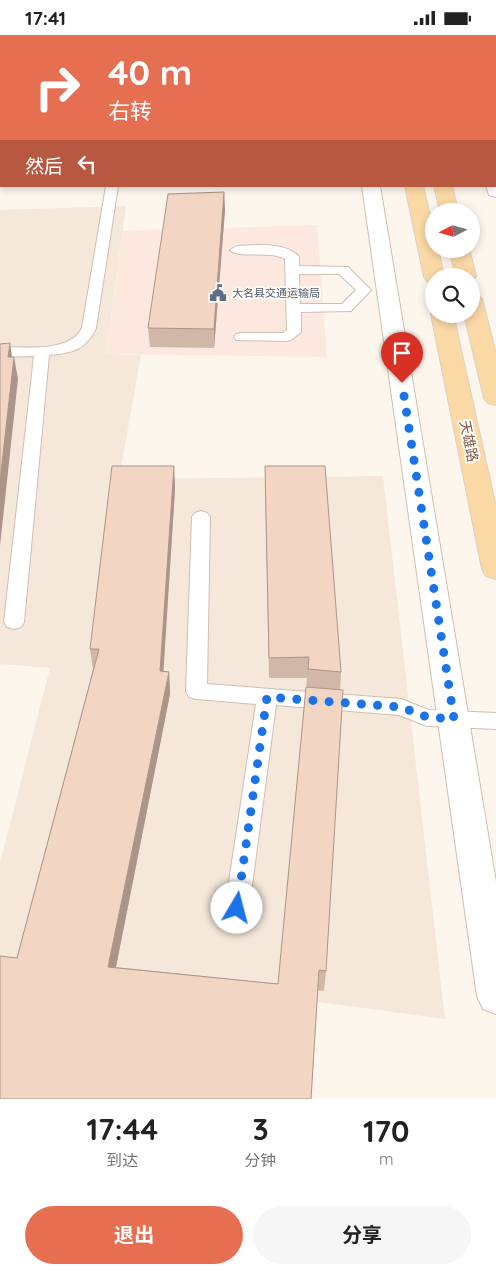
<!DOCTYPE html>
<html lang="zh">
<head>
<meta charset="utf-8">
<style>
  :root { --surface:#fff; --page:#f6f6f6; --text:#222; --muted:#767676; --accent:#e76f51 }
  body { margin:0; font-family:Quicksand,"Noto Sans SC",sans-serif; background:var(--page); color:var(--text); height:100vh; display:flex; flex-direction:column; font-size:19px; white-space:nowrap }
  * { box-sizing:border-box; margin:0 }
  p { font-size:16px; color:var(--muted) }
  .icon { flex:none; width:28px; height:28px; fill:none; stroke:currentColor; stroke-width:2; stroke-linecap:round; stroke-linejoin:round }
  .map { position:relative; height:1064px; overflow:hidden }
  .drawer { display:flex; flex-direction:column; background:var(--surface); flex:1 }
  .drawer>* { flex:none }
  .guide { position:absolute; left:0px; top:0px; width:496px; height:152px; box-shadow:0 2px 8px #0003; background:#e76f51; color:#fff; overflow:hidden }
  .needle { width:32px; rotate:264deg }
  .tools { position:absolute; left:425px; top:168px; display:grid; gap:10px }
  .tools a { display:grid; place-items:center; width:55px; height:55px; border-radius:50%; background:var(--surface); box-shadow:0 2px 8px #0003; font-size:25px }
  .pin { position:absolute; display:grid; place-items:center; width:42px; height:42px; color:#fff; margin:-51px -21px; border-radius:50% 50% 50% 0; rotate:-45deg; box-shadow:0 0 5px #0007 }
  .pin .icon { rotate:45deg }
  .me { position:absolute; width:55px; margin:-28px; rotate:8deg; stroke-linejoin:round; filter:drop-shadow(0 0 4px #0008) }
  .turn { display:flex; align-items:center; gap:18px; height:105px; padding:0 25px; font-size:22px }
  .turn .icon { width:65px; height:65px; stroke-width:2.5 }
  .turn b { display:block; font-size:35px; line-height:42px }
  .then { display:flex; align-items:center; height:48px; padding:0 25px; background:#0003; gap:10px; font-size:19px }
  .eta { display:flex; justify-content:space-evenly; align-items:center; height:85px; text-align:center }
  .eta b { font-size:30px; font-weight:700; line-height:35px }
  .primary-button { display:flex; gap:10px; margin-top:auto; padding:10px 25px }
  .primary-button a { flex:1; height:58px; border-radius:30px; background:var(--accent); color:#fff; font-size:20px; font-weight:700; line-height:58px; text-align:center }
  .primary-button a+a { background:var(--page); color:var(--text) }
  .status { display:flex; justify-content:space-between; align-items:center; height:35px; padding:0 25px; background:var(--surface); direction:ltr }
  .status svg { height:14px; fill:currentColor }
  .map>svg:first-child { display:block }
  .residential { fill:#f5e8da }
  .commercial { fill:#fde8e0 }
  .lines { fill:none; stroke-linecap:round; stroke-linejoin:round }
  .lane-casing { stroke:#d1beb0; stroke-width:2 }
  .street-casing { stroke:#d1beb0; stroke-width:2 }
  .secondary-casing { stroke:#d6c0b0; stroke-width:2 }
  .primary-casing { stroke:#dad1cd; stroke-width:2 }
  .lane { fill:#fff; fill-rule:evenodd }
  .street { fill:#fff; fill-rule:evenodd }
  .secondary { fill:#fff; fill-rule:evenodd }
  .primary { fill:#fbd9a5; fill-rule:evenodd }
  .wall { fill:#d1b7a8 }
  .shaded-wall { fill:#aa9588 }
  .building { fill:#f3d5c3; stroke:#aa9588 }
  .route { stroke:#1a73e8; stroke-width:9; stroke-dasharray:0 16.2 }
  .labels { text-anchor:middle; stroke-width:4; stroke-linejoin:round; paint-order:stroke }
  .far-service-label { font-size:11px; fill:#4e5e75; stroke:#fffaf3; text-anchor:start }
  .street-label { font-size:14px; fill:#7a5c4d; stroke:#fffaf3 }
</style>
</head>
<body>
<div class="status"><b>17:41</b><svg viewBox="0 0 49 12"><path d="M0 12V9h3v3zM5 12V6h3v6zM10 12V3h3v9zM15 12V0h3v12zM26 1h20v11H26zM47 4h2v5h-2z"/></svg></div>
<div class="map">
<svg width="496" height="1064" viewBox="0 0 496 1064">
  <rect width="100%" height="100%" fill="#fdf6ec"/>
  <!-- residential -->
  <g class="residential">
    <path d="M 0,0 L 303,0 L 303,1 L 1,1 L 0,113 Z"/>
    <path d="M 126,171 L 106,319 L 141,320 L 119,444 L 383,441 L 445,984 L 0,924 L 0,828 L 50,633 L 0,629 L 0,175 Z"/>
  </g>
  <!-- commercial -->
  <path class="commercial" d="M 317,190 L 327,322 L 106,319 L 123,196 Z"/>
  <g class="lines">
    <!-- lane casing -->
    <g class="lane-casing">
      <g id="lane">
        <path d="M 106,151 L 118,151 L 96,293 C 86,315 72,318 49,320 L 24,587 L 21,592 L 14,594 L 7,592 L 4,587 L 34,321 L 0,322 L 0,312 C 25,312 69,318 82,293 Z"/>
        <path d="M 258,210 C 272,210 290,211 299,222 L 299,231 L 348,232 L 371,255 L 351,276 L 301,277 L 301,297 L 291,305 L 286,306 L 236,305 L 234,302 L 236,299 L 241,298 L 283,298 L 287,295 L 285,224 C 270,215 238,224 230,215 L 237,211 ZM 299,239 L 339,239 L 356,255 L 342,269 L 300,269 Z"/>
        <path d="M 201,476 L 207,478 L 210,482 L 207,649 L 401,664 L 429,675 L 496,678 L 496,694 L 427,691 L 399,680 L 276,670 L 249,873 L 246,881 L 237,884 L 228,881 L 225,873 L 256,669 L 196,664 L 189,662 L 186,656 L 192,482 L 195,478 Z"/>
      </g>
    </g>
    <!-- street casing -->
    <g class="street-casing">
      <g id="street">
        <rect x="339" y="0" width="14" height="1"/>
        <rect x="440" y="0" width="14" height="1"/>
        <path d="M 495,146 L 496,146 L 496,162 L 489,160 L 486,151 L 495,151 Z"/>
        <path d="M 362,151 L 380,151 L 496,847 L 496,979 L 483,974 L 477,961 Z"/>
      </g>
    </g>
    <!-- secondary casing -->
    <g class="secondary-casing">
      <g id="secondary">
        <rect x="495" y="126" width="1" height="10"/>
        <rect x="0" y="141" width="1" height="10"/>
      </g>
    </g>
    <!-- primary casing -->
    <g class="primary-casing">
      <g id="primary">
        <rect x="375" y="0" width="14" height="1"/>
        <rect x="398" y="0" width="14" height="1"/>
        <path d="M 405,151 L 423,151 L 434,197 L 434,214 L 438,214 L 444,241 L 434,241 L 434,248 L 427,246 L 424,242 Z"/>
        <path d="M 434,151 L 452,151 L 458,176 L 440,176 Z"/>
        <path d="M 449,214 L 469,214 L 476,241 L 473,245 L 471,246 L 471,241 L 456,241 Z"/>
        <path d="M 471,258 L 478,260 L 482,264 L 496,319 L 496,370 L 488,368 L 484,363 L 464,279 L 471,279 Z"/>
        <path d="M 434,275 L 434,279 L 453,279 L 496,472 L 496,544 L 486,541 L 482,534 L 431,279 Z"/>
      </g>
    </g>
    <!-- lane -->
    <use href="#lane" class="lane"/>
    <!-- street -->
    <use href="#street" class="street"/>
    <!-- secondary -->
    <use href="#secondary" class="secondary"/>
    <!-- primary -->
    <use href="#primary" class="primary"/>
  </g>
  <!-- wall -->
  <g class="wall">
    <rect x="5" y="0" width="59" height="1"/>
    <rect x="242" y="0" width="51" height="1"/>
    <path d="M 1,19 L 1,106 L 0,106 L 0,26 Z"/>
    <path d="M 224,157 L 225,175 L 214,313 L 150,312 L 148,293 Z"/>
    <path d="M 174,431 L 175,454 L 163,636 L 169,637 L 170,659 L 116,932 L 278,949 L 307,643 L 269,643 L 265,452 L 265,431 L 341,637 L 326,936 L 324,956 L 17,923 L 93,635 L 90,614 Z"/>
  </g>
  <!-- shaded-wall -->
  <g class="shaded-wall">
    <path d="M 224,157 L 225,175 L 214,313 L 214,294 Z"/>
    <path d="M 10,308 L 13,329 L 14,322 L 18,344 L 0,511 L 0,446 L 8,322 Z"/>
    <path d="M 174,431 L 175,454 L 162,659 L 160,636 Z"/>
    <path d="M 169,637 L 170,659 L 112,952 L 108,932 Z"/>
  </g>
  <!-- building -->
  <g class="building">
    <rect x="5" y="0" width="40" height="1"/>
    <rect x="248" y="0" width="45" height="1"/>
    <path d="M 1,19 L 1,89 L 0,89 L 0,26 Z"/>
    <path d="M 224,157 L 214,294 L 148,293 L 168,159 Z"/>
    <path d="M 10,308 L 8,322 L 14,322 L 0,446 L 0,309 Z"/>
    <path d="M 112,431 L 174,431 L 160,636 L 169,637 L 108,932 L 278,949 L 306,652 L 343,655 L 326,936 L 319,935 L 311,1064 L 0,1064 L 0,921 L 17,923 L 99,614 L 90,614 Z"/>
    <path d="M 265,431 L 325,431 L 341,637 L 308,634 L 309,622 L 269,623 Z"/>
  </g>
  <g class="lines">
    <!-- route -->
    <path class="route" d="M 237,873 L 267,662 L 401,672 L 427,682 L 454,684 L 402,348"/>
  </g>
  <!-- icons -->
  <defs>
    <g id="civic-bare" transform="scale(1.35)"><path d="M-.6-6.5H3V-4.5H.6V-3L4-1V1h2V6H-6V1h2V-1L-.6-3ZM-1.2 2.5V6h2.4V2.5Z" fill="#5c6f8a" stroke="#fffaf3" stroke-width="2.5" paint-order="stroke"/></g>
  </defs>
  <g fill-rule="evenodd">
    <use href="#civic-bare" x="218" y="258"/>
  </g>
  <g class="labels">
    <!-- far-service labels -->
    <g class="far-service-label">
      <text x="232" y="262">大名县交通运输局</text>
    </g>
    <!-- street labels -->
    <g class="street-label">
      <text transform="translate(469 406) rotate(78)" y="5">天雄路</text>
    </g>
  </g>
</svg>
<div class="tools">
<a><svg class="needle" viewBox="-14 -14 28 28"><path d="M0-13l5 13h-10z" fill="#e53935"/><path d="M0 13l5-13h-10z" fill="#767676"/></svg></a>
<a><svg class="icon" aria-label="search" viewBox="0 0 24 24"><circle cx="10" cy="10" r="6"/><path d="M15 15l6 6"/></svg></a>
</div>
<div class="pin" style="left:402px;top:348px;background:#d93025"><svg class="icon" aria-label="arrive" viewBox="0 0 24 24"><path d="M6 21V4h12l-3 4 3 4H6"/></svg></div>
<svg class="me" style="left:237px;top:873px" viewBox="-20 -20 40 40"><circle r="19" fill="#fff"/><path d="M0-13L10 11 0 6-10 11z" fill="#1a73e8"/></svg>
<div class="guide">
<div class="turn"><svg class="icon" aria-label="right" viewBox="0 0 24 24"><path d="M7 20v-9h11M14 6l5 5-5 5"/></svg><div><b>40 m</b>右转</div></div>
<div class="then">然后<svg class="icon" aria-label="left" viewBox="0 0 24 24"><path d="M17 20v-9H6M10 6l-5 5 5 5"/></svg></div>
</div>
</div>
<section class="drawer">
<div class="eta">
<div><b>17:44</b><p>到达</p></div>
<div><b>3</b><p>分钟</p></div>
<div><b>170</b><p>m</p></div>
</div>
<div class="primary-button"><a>退出</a><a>分享</a></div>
</section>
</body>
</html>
